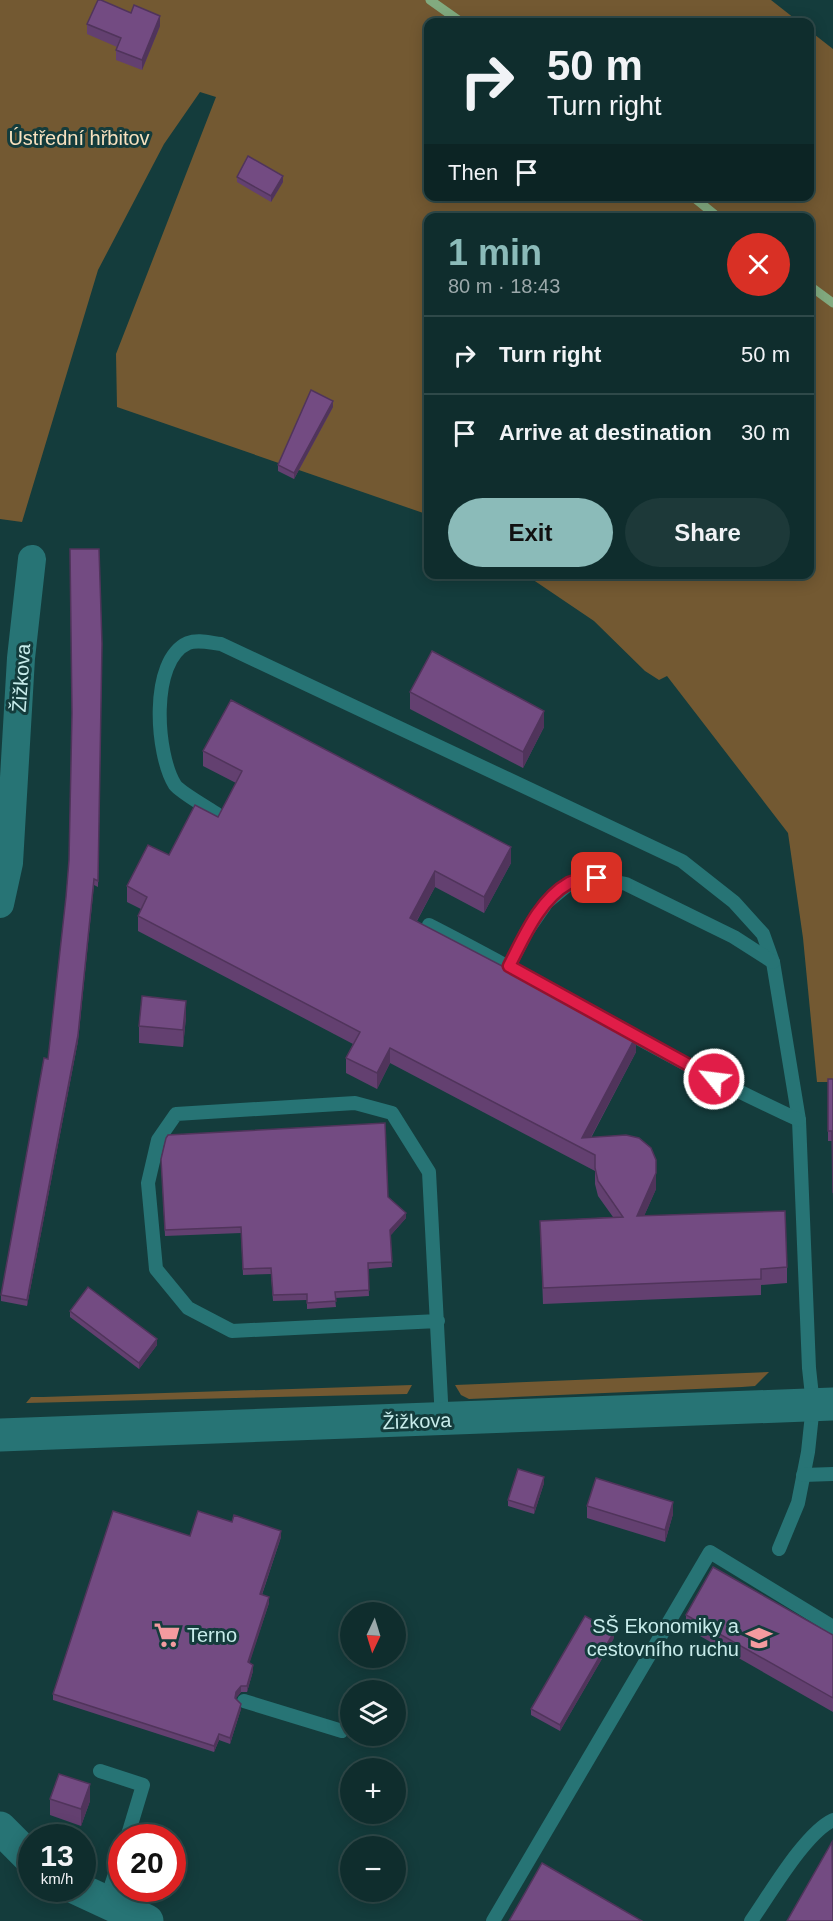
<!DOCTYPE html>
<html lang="en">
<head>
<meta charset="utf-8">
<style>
  :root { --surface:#0f2d2d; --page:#1d3939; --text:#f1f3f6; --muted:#9ba8aa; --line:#2f4949; --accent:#8bbbb9 }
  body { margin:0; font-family:Helvetica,sans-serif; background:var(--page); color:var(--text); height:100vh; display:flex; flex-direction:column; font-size:22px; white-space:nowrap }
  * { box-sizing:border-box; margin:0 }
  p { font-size:20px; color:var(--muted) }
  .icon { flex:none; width:33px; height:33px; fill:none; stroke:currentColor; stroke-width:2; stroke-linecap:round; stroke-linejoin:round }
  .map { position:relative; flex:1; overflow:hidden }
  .drawer { position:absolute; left:424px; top:213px; width:390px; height:366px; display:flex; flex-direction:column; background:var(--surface); border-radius:12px; box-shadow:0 3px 15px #0003,0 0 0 2px var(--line) }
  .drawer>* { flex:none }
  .guide { position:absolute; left:424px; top:18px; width:390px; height:183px; border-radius:12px; box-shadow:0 3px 15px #0003,0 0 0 2px var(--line); background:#0f2d2d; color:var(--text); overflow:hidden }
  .needle { width:39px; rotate:184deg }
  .tools { position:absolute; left:340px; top:1602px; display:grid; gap:12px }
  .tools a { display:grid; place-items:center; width:66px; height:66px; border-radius:50%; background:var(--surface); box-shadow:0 3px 15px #0003,0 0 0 2px var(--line); font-size:30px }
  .speed { position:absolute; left:18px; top:1824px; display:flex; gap:12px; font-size:30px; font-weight:700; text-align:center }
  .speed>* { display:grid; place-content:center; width:78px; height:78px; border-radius:50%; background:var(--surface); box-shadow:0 3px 15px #0003,0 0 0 2px var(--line); line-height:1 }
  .speed small { font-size:15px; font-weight:400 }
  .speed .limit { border:9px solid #d22; background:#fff; color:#111 }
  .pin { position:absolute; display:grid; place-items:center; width:51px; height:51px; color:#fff; margin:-26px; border-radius:12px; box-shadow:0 3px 9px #0006 }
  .me { position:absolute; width:66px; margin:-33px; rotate:299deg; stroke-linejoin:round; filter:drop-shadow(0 0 4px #0008) }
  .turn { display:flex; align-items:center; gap:21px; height:126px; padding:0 24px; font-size:27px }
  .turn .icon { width:78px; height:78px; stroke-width:2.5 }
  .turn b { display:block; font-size:42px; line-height:51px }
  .then { display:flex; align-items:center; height:57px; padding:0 24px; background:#0003; gap:12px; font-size:22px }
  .round { display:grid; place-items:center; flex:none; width:63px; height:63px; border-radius:32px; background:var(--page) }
  .overview { display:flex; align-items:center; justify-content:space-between; height:102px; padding:0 24px }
  h1 { font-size:36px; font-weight:700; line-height:45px; color:var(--accent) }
  .cta { display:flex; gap:12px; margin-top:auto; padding:12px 24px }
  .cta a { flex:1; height:69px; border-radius:36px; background:var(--accent); color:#111; font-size:24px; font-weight:700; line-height:69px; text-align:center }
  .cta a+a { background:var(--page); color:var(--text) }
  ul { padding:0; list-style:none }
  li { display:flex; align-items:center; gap:18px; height:78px; padding:0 24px; border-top:2px solid var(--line) }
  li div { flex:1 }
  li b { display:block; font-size:22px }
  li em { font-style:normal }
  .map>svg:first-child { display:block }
  .green { fill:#735932 }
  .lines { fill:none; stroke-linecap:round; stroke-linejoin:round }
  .stream { stroke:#82aa7f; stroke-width:9 }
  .lane { stroke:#277475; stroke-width:14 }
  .street { stroke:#277475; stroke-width:28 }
  .secondary { stroke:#277475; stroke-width:33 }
  .wall { fill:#634070 }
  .shaded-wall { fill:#50345b }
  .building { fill:#734b82; stroke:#50345b; stroke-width:1.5 }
  .route-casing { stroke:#92132f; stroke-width:15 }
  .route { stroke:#e11d48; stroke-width:10 }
  .labels { text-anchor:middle; stroke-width:6; stroke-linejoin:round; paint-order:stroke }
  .park-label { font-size:20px; fill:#f8e1bf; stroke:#143c3c }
  .street-label { font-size:20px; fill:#c8eceb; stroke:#143c3c }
  .poi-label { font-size:20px; fill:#c8eceb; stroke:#143c3c; text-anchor:end }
</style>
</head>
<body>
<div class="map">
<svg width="833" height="1921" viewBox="0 0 833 1921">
  <rect width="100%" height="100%" fill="#143c3c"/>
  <!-- green -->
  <g class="green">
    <path d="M 0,0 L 771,0 L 799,22 L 429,22 L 429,196 L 810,196 L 810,31 L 833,49 L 833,1082 L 817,1082 L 803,938 L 788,833 L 667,676 L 659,680 L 645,671 L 594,621 L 526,575 L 810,574 L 810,218 L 429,218 L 429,515 L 117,407 L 116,354 L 216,97 L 200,92 L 164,144 L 98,270 L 22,522 L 0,519 Z"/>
    <path d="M 769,1372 L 755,1386 L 742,1387 L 469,1399 L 461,1395 L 455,1385 Z"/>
    <path d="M 412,1385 L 407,1394 L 26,1403 L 31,1397 L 43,1397 Z"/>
  </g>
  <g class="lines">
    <!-- stream -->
    <g class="stream">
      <path d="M 430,0 L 461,22"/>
      <path d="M 692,196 L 719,218"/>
      <path d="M 810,286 L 833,303"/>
    </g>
    <!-- lane -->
    <g class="lane">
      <path d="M 217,814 C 208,808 180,792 175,785 C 156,755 149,660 188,643 C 198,639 211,643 221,644 L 682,861 L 734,902 L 763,934 L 773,962 L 799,1120 L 809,1368 L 813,1405 L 808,1452 L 798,1503 L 779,1549"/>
      <path d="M 429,925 C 553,988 672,1062 799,1120"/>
      <path d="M 509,966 L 527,931 L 547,902 L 570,883 L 597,878 L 626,884 L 734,937 L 773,962"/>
      <path d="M 438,1321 L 232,1331 L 188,1308 L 156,1269 L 148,1183 L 158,1140 L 176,1114 L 355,1103 L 392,1113 L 429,1172 L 442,1420"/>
      <path d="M 803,1475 L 833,1474"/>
      <path d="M 244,1701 L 342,1731"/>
      <path d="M 100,1771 L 143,1785 L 127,1838"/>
      <path d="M 106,1901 L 122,1853"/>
      <path d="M 493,1921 L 710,1552 L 833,1627"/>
      <path d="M 751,1921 C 770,1894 805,1833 833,1820"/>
    </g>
    <!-- street -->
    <path class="street" d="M 0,904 L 9,863 L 21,658 L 32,559"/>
    <!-- secondary -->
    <g class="secondary">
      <path d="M 0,1435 L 833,1404"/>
      <path d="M 0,1828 L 32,1860"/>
      <path d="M 76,1888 L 147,1921"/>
    </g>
  </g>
  <!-- wall -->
  <g class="wall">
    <path d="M 131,13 L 160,26 L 142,70 L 116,60 L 116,50 L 117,47 L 87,34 L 87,24 Z"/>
    <path d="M 237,177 L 283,182 L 271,202 L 237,182 Z"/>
    <path d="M 333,407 L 294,479 L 278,471 L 278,465 Z"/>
    <path d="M 102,650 L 98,887 L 94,885 L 78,1041 L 27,1306 L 1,1301 L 1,1295 L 48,1059 Z"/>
    <path d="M 410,692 L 544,727 L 523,768 L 410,709 Z"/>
    <path d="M 203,751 L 511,863 L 484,913 L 435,887 L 417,921 L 636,1052 L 591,1138 L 656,1189 L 644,1216 L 787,1267 L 787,1283 L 761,1285 L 761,1295 L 543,1304 L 540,1221 L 613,1217 L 598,1196 L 595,1184 L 595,1171 L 390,1063 L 377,1089 L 346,1073 L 346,1058 L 353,1044 L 138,931 L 138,916 L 141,909 L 127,902 L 127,886 L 218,817 L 236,783 L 203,766 Z"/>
    <path d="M 186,1017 L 183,1047 L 139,1043 L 139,1026 Z"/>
    <path d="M 828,1079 L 833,1079 L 833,1203 L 832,1141 L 828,1141 Z"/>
    <path d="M 161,1159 L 388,1197 L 406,1218 L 390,1236 L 392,1267 L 368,1269 L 369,1296 L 335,1298 L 336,1307 L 307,1309 L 307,1300 L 273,1301 L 271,1274 L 243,1275 L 241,1233 L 165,1236 Z"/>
    <path d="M 70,1311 L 157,1345 L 139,1369 L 70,1317 Z"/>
    <path d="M 544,1483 L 534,1514 L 508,1506 L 508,1500 Z"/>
    <path d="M 587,1506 L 673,1514 L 665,1542 L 587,1518 Z"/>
    <path d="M 190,1536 L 281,1537 L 262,1595 L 269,1603 L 249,1663 L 253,1671 L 247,1692 L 241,1692 L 236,1698 L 241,1709 L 230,1744 L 219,1740 L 214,1752 L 53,1700 L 53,1694 Z"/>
    <path d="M 686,1615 L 833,1635 L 833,1712 L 686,1628 Z"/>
    <path d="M 614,1638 L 560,1731 L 531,1715 L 531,1709 Z"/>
    <path d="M 50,1799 L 90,1801 L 81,1826 L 50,1815 Z"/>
  </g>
  <!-- shaded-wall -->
  <g class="shaded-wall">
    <path d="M 160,16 L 160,26 L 142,70 L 142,60 Z"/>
    <path d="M 283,176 L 283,182 L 271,202 L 271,196 Z"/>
    <path d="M 333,401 L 333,407 L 294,479 L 294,473 Z"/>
    <path d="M 544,711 L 544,727 L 523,768 L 523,752 Z"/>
    <path d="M 511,847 L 511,863 L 484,913 L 484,897 Z"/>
    <path d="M 435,871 L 435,887 L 410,933 L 410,918 Z"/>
    <path d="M 94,879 L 78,1041 L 27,1306 L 27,1300 Z"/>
    <path d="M 186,1001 L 186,1017 L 183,1047 L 183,1030 Z"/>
    <path d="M 636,1036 L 636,1052 L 584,1150 L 582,1138 Z"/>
    <path d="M 390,1048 L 390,1063 L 377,1089 L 377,1073 Z"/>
    <path d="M 656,1160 L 656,1189 L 637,1232 L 637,1216 Z"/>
    <path d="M 406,1213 L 406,1218 L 390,1236 L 390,1230 Z"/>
    <path d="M 157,1339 L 157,1345 L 139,1369 L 139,1363 Z"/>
    <path d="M 544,1477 L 544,1483 L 534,1514 L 534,1508 Z"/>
    <path d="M 673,1502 L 673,1514 L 665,1542 L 665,1530 Z"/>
    <path d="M 281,1531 L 281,1537 L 260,1600 L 260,1594 Z"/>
    <path d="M 269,1597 L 269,1603 L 248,1668 L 248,1662 Z"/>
    <path d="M 614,1632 L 614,1638 L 560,1731 L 560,1725 Z"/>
    <path d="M 253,1665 L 253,1671 L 247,1692 L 247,1686 Z"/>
    <path d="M 241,1686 L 241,1692 L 236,1698 L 236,1692 Z"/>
    <path d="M 241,1704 L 241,1709 L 230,1744 L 230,1738 Z"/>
    <path d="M 219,1734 L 219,1740 L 214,1752 L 214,1746 Z"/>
    <path d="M 90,1784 L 90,1801 L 81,1826 L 81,1809 Z"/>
  </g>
  <!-- building -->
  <g class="building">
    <path d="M 98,0 L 101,0 L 131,13 L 134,5 L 160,16 L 142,60 L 116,50 L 121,38 L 87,24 Z"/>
    <path d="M 248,156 L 283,176 L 271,196 L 237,177 Z"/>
    <path d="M 311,390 L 333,401 L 294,473 L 278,465 Z"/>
    <path d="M 70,549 L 99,549 L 102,644 L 98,881 L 94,879 L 78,1035 L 27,1300 L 1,1295 L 44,1058 L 48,1059 L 66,897 L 69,860 L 72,713 Z"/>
    <path d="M 432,651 L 544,711 L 523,752 L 410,692 Z"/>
    <path d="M 231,700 L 511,847 L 484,897 L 435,871 L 410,918 L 636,1036 L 582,1138 L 626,1135 L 639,1138 L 651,1148 L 656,1160 L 656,1173 L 637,1216 L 785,1211 L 787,1267 L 761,1269 L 761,1279 L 543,1288 L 540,1221 L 623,1217 L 598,1181 L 595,1168 L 595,1155 L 390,1048 L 377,1073 L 346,1058 L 360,1032 L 138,916 L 147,897 L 127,886 L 148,845 L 169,855 L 195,805 L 218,817 L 242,771 L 203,751 Z"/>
    <path d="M 142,996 L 186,1001 L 183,1030 L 139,1026 Z"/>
    <path d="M 828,1079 L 833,1079 L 833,1193 L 832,1131 L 828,1131 Z"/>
    <path d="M 385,1123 L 388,1197 L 406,1213 L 390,1230 L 392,1262 L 368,1263 L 369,1290 L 335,1292 L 336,1301 L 307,1303 L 307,1294 L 273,1295 L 271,1268 L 243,1269 L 241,1227 L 165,1230 L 161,1159 L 166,1138 L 168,1135 Z"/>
    <path d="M 88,1287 L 157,1339 L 139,1363 L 70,1311 Z"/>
    <path d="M 518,1469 L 544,1477 L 534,1508 L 508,1500 Z"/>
    <path d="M 596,1478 L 673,1502 L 665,1530 L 587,1506 Z"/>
    <path d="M 113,1511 L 190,1536 L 198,1511 L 232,1522 L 234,1515 L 281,1531 L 260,1594 L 269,1597 L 248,1662 L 253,1665 L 247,1686 L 241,1686 L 236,1692 L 235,1698 L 241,1704 L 230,1738 L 219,1734 L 214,1746 L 53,1694 Z"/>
    <path d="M 713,1567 L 833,1635 L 833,1698 L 686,1615 Z"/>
    <path d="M 585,1616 L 614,1632 L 560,1725 L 531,1709 Z"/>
    <path d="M 59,1774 L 90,1784 L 81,1809 L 50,1799 Z"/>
    <path d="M 832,1842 L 833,1921 L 787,1921 Z"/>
    <path d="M 542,1863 L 642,1921 L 509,1921 Z"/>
  </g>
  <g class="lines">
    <!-- route casing -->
    <g class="route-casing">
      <path id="route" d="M 597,878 C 589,879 577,879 569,883 C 539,900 524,937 509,966 L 714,1079"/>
    </g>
    <!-- route -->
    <use href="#route" class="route"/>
  </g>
  <!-- icons -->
  <defs>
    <g id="supermarket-bare" transform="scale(2.07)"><path d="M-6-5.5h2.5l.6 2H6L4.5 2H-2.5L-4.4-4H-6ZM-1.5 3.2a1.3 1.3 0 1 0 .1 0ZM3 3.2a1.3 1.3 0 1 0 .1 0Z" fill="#f49b9f" stroke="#143c3c" stroke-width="2.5" paint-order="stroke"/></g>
    <g id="university-bare" transform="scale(2.07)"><path d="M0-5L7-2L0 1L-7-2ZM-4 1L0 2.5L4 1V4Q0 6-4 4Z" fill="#f49b9f" stroke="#143c3c" stroke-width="2.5" paint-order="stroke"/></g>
  </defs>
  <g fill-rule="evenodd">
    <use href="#supermarket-bare" x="167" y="1635"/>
    <use href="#university-bare" x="759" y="1638"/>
  </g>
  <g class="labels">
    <!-- park labels -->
    <g class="park-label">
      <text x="79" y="145">Ústřední hřbitov</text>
    </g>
    <!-- street labels -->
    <g class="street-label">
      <text transform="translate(21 678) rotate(-86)" y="7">Žižkova</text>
      <text transform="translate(417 1421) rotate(-2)" y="7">Žižkova</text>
    </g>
    <!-- poi labels -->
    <g class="poi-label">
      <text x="739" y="1633">SŠ Ekonomiky a<tspan x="739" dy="23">cestovního ruchu</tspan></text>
      <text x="187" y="1642" text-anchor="start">Terno</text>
    </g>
  </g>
</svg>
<div class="tools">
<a><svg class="needle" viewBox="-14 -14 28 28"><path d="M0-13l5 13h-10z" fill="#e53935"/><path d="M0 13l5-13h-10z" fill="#9ba8aa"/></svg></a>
<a><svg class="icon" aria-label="layers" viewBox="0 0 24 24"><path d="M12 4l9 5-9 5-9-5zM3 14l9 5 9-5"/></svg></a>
<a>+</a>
<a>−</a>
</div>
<div class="speed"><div>13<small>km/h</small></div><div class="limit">20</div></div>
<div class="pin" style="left:597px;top:878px;background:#d93025"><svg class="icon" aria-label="arrive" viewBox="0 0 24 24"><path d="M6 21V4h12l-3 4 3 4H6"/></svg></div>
<svg class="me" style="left:714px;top:1079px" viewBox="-20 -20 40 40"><circle r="17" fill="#e11d48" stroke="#fff" stroke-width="3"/><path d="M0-11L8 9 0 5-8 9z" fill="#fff"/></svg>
<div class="guide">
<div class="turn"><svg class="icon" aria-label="right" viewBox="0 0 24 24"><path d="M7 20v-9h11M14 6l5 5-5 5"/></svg><div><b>50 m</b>Turn right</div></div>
<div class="then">Then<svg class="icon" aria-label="arrive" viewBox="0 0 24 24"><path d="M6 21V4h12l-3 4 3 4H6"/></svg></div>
</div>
<section class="drawer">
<div class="overview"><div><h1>1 min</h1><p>80 m · 18:43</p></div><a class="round" style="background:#d93025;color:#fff"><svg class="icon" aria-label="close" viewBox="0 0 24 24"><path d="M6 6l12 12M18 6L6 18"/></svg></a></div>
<ul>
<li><svg class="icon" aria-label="right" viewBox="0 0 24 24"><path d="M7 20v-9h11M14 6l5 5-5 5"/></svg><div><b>Turn right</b></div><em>50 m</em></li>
<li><svg class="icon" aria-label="arrive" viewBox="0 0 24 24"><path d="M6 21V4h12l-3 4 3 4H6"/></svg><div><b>Arrive at destination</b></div><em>30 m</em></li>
</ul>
<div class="cta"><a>Exit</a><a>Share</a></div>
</section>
</div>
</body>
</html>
